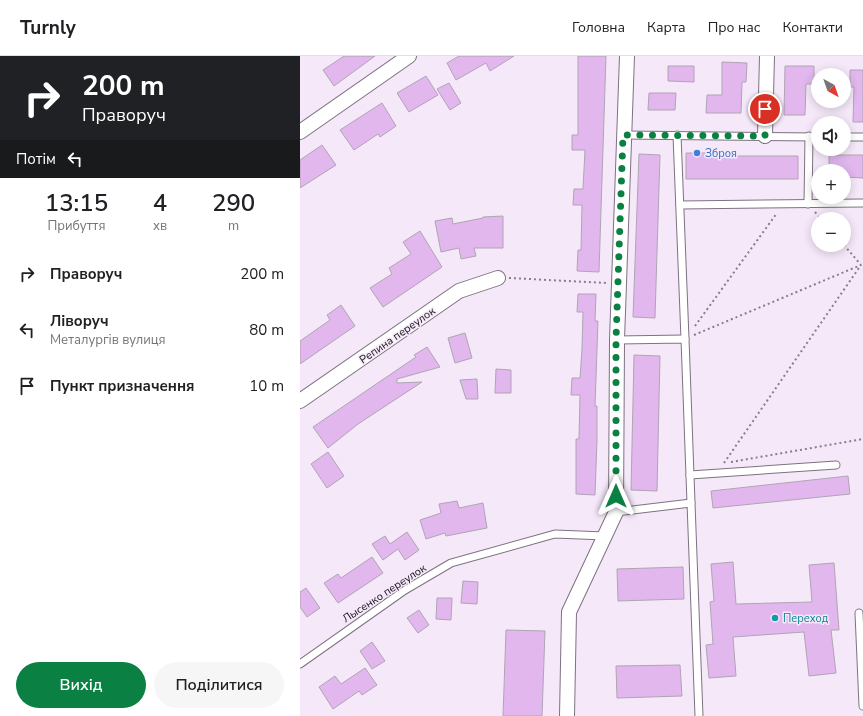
<!DOCTYPE html>
<html lang="uk">
<head>
<meta charset="utf-8">
<style>
  :root { --surface:#fff; --page:#f6f6f6; --text:#202124; --muted:#757577; --line:#e0e0e0; --accent:#0b8043 }
  body { margin:0; font-family:"Nunito Sans",sans-serif; background:var(--page); color:var(--text); height:100vh; display:flex; flex-direction:column; font-size:15px; white-space:nowrap }
  * { box-sizing:border-box; margin:0 }
  p { font-size:13px; color:var(--muted) }
  .icon { flex:none; width:22px; height:22px; fill:none; stroke:currentColor; stroke-width:2; stroke-linecap:round; stroke-linejoin:round }
  .map { position:relative; flex:1; overflow:hidden }
  .drawer { display:flex; flex-direction:column; background:var(--surface); width:300px }
  .drawer>* { flex:none }
  .hud { background:#202124; color:#fff; overflow:hidden }
  .needle { width:26px; rotate:140deg }
  .controls { position:absolute; left:511px; top:12px; display:grid; gap:8px }
  .controls a { display:grid; place-items:center; width:40px; height:40px; border-radius:50%; background:var(--surface); box-shadow:0 2px 10px #0003; font-size:20px }
  .pin { position:absolute; display:grid; place-items:center; width:34px; height:34px; color:#fff; margin:-17px; border:2px solid #fff; border-radius:50%; box-shadow:0 1px 4px #0007 }
  .me { position:absolute; width:44px; margin:-22px; rotate:0deg; stroke-linejoin:round; filter:drop-shadow(0 0 3px #0008) }
  .turn { display:flex; align-items:center; gap:14px; height:84px; padding:0 16px; font-size:18px }
  .turn .icon { width:52px; height:52px; stroke-width:2.5 }
  .turn b { display:block; font-size:28px; line-height:34px }
  .then { display:flex; align-items:center; height:38px; padding:0 16px; background:#0003; gap:8px; font-size:15px }
  .eta { display:flex; justify-content:space-evenly; align-items:center; height:68px; text-align:center }
  .eta b { font-size:24px; font-weight:600; line-height:28px }
  .cta { display:flex; gap:8px; margin-top:auto; padding:8px 16px }
  .cta a { flex:1; height:46px; border-radius:24px; background:var(--accent); color:#fff; font-size:16px; font-weight:600; line-height:46px; text-align:center }
  .cta a+a { background:var(--page); color:var(--text) }
  ul { padding:0; list-style:none }
  li { display:flex; align-items:center; gap:12px; height:56px; padding:0 16px }
  li div { flex:1 }
  li b { display:block; font-size:15px }
  li em { font-style:normal }
  header { display:flex; align-items:center; gap:24px; box-sizing:border-box; height:56px; padding:0 20px; background:var(--surface); border-bottom:1px solid var(--line) }
  header strong { font-size:19px }
  nav { display:flex; gap:22px; margin-inline-start:auto; font-size:14px }
  main { display:flex; flex:1; min-height:0 }
  .map>svg:first-child { display:block }
  .building { fill:#e1b7ee; stroke:#b0a4b4 }
  .lines { fill:none; stroke-linecap:round; stroke-linejoin:round }
  .lane-casing { stroke:#7d7281; stroke-width:9 }
  .street-casing { stroke:#7d7281; stroke-width:16 }
  .path { stroke:#877e89; stroke-width:2; stroke-dasharray:2 3; stroke-linecap:butt }
  .lane { stroke:#fff; stroke-width:7 }
  .street { stroke:#fff; stroke-width:14 }
  .route { stroke:#0b8043; stroke-width:7; stroke-dasharray:0 12.6 }
  .shop-dot { fill:#3f7fe0; stroke:#f5e9f9; stroke-width:1.5 }
  .culture-dot { fill:#0f9aa8; stroke:#f5e9f9; stroke-width:1.5 }
  .labels { text-anchor:middle; stroke-width:3; stroke-linejoin:round; paint-order:stroke }
  .shop-label { font-size:11px; fill:#366cbe; stroke:#f5e9f9; text-anchor:start }
  .street-label { font-size:11px; fill:#120d13; stroke:#f5e9f9 }
  .culture-label { font-size:11px; fill:#0d838f; stroke:#f5e9f9; text-anchor:start }
</style>
</head>
<body>
<header>
<strong>Turnly</strong>
<nav><a>Головна</a><a>Карта</a><a>Про нас</a><a>Контакти</a></nav>
</header>
<main>
<section class="drawer">
<div class="hud">
<div class="turn"><svg class="icon" aria-label="right" viewBox="0 0 24 24"><path d="M7 20v-9h11M14 6l5 5-5 5"/></svg><div><b>200 m</b>Праворуч</div></div>
<div class="then">Потім<svg class="icon" aria-label="left" viewBox="0 0 24 24"><path d="M17 20v-9H6M10 6l-5 5 5 5"/></svg></div>
</div>
<div class="eta">
<div><b>13:15</b><p>Прибуття</p></div>
<div><b>4</b><p>хв</p></div>
<div><b>290</b><p>m</p></div>
</div>
<ul>
<li><svg class="icon" aria-label="right" viewBox="0 0 24 24"><path d="M7 20v-9h11M14 6l5 5-5 5"/></svg><div><b>Праворуч</b></div><em>200 m</em></li>
<li><svg class="icon" aria-label="left" viewBox="0 0 24 24"><path d="M17 20v-9H6M10 6l-5 5 5 5"/></svg><div><b>Ліворуч</b><p>Металургів вулиця</p></div><em>80 m</em></li>
<li><svg class="icon" aria-label="arrive" viewBox="0 0 24 24"><path d="M6 21V4h12l-3 4 3 4H6"/></svg><div><b>Пункт призначення</b></div><em>10 m</em></li>
</ul>
<div class="cta"><a>Вихід</a><a>Поділитися</a></div>
</section>
<div class="map">
<svg width="563" height="660" viewBox="0 0 563 660">
  <rect width="100%" height="100%" fill="#f5e9f9"/>
  <!-- building -->
  <g class="building">
    <path d="M 44,0 L 75,0 L 34,30 L 23,14 Z"/>
    <path d="M 159,0 L 214,0 L 190,15 L 186,7 L 156,24 L 147,7 Z"/>
    <path d="M 278,0 L 306,0 L 299,216 L 277,215 L 278,194 L 281,194 L 282,149 L 273,149 L 274,133 L 283,133 L 285,94 L 272,94 L 272,79 L 278,79 Z"/>
    <path d="M 422,6 L 447,7 L 446,26 L 442,26 L 441,57 L 406,57 L 407,39 L 422,39 Z"/>
    <path d="M 368,10 L 394,10 L 394,26 L 368,25 Z"/>
    <path d="M 485,10 L 514,10 L 514,28 L 506,28 L 505,59 L 484,59 Z"/>
    <path d="M 550,14 L 563,14 L 563,66 L 553,66 L 554,31 L 550,31 Z"/>
    <path d="M 126,20 L 138,39 L 109,56 L 97,37 Z"/>
    <path d="M 149,27 L 161,47 L 150,54 L 137,33 Z"/>
    <path d="M 349,37 L 376,37 L 375,54 L 348,54 Z"/>
    <path d="M 82,47 L 96,70 L 80,81 L 78,78 L 54,94 L 40,74 Z"/>
    <path d="M 22,89 L 36,109 L 0,132 L 0,104 Z"/>
    <path d="M 386,97 L 407,97 L 407,100 L 498,100 L 498,123 L 386,123 Z"/>
    <path d="M 339,98 L 360,99 L 355,262 L 333,261 Z"/>
    <path d="M 529,99 L 563,99 L 563,122 L 544,121 L 544,115 L 529,115 Z"/>
    <path d="M 203,160 L 203,192 L 174,192 L 176,200 L 161,203 L 159,192 L 141,196 L 135,165 L 152,162 L 153,168 L 183,162 L 183,161 Z"/>
    <path d="M 120,175 L 142,211 L 83,251 L 70,232 L 92,218 L 89,212 L 111,198 L 103,186 Z"/>
    <path d="M 278,238 L 296,238 L 295,265 L 298,265 L 295,350 L 297,350 L 297,384 L 295,439 L 276,438 L 276,383 L 279,383 L 280,339 L 271,339 L 272,322 L 280,322 L 282,293 L 283,256 L 277,256 Z"/>
    <path d="M 41,249 L 55,270 L 0,308 L 0,285 L 30,264 L 27,259 Z"/>
    <path d="M 165,277 L 172,302 L 155,307 L 148,282 Z"/>
    <path d="M 127,291 L 140,311 L 97,323 L 97,327 L 122,326 L 58,368 L 28,392 L 13,371 L 116,301 L 114,299 Z"/>
    <path d="M 334,299 L 360,300 L 357,435 L 331,434 Z"/>
    <path d="M 196,313 L 211,314 L 211,337 L 195,337 Z"/>
    <path d="M 177,323 L 178,343 L 166,343 L 160,324 Z"/>
    <path d="M 28,396 L 44,420 L 27,432 L 11,408 Z"/>
    <path d="M 548,420 L 550,438 L 413,452 L 411,435 Z"/>
    <path d="M 157,445 L 159,452 L 183,447 L 187,472 L 146,480 L 145,477 L 126,483 L 120,464 L 141,457 L 139,448 Z"/>
    <path d="M 107,476 L 119,494 L 105,504 L 98,493 L 83,504 L 72,488 L 85,480 L 90,488 Z"/>
    <path d="M 72,501 L 83,517 L 38,547 L 24,527 L 38,518 L 41,522 Z"/>
    <path d="M 433,506 L 436,548 L 512,546 L 509,509 L 534,507 L 539,574 L 531,574 L 536,617 L 509,620 L 504,576 L 433,581 L 436,620 L 409,622 L 406,589 L 413,588 L 410,546 L 414,545 L 411,508 Z"/>
    <path d="M 383,511 L 384,543 L 318,545 L 317,513 Z"/>
    <path d="M 163,525 L 178,526 L 177,548 L 161,547 Z"/>
    <path d="M 6,532 L 20,552 L 7,561 L 0,551 L 0,536 Z"/>
    <path d="M 137,542 L 152,542 L 151,564 L 136,563 Z"/>
    <path d="M 119,554 L 129,569 L 118,577 L 107,562 Z"/>
    <path d="M 206,574 L 245,575 L 242,660 L 203,660 Z"/>
    <path d="M 72,586 L 85,605 L 72,613 L 60,595 Z"/>
    <path d="M 380,609 L 382,640 L 317,642 L 316,610 Z"/>
    <path d="M 65,612 L 77,629 L 62,639 L 59,635 L 33,653 L 19,631 L 35,620 L 41,628 Z"/>
  </g>
  <g class="lines">
    <!-- lane casing -->
    <g class="lane-casing">
      <g id="lane">
        <path d="M 323,79 L 518,81"/>
        <path d="M 377,79 L 385,283"/>
        <path d="M 544,81 L 563,81"/>
        <path d="M 508,148 L 509,80"/>
        <path d="M 380,149 L 563,147"/>
        <path d="M 317,284 L 385,283 L 391,447"/>
        <path d="M 390,419 L 536,409"/>
        <path d="M 316,456 L 391,447 L 399,660"/>
        <path d="M 559,557 L 563,650"/>
        <path d="M 0,608 L 105,534 L 151,507 L 255,478 L 305,480"/>
      </g>
    </g>
    <!-- street casing -->
    <g class="street-casing">
      <g id="street">
        <path d="M 0,76 L 109,0"/>
        <path d="M 465,80 L 467,0"/>
        <path d="M 0,345 L 159,235 L 198,222"/>
        <path d="M 267,660 L 269,556 L 316,456 L 317,284 L 327,0"/>
      </g>
    </g>
    <!-- path -->
    <g class="path">
      <path d="M 515,156 L 521,163"/>
      <path d="M 544,189 L 561,209"/>
      <path d="M 209,222 L 307,227"/>
      <path d="M 395,270 L 477,157"/>
      <path d="M 394,279 L 561,209"/>
      <path d="M 431,406 L 563,383"/>
      <path d="M 424,407 L 561,209"/>
    </g>
    <!-- lane -->
    <use href="#lane" class="lane"/>
    <!-- street -->
    <use href="#street" class="street"/>
  </g>
  <g class="lines">
    <!-- route -->
    <path class="route" d="M 316,440 L 316,284 L 323,79 L 465,80 L 465,53"/>
  </g>
  <!-- markers -->
  <circle class="shop-dot" cx="397" cy="97" r="4"/>
  <circle class="culture-dot" cx="475" cy="562" r="4"/>
  <g class="labels">
    <!-- shop labels -->
    <g class="shop-label">
      <text x="405" y="101">Зброя</text>
    </g>
    <!-- street labels -->
    <g class="street-label">
      <text transform="translate(97 279) rotate(-35)" y="4">Репина переулок</text>
      <text transform="translate(84 537) rotate(-33)" y="4">Лысенко переулок</text>
    </g>
    <!-- culture labels -->
    <g class="culture-label">
      <text x="483" y="566">Переход</text>
    </g>
  </g>
</svg>
<div class="controls">
<a><svg class="needle" viewBox="-14 -14 28 28"><path d="M0-13l5 13h-10z" fill="#e53935"/><path d="M0 13l5-13h-10z" fill="#757577"/></svg></a>
<a><svg class="icon" aria-label="sound" viewBox="0 0 24 24"><path d="M4 9h4l5-4v14l-5-4H4zM17 9q2 3 0 6"/></svg></a>
<a>+</a>
<a>−</a>
</div>
<div class="pin" style="left:465px;top:53px;background:#d93025"><svg class="icon" aria-label="arrive" viewBox="0 0 24 24"><path d="M6 21V4h12l-3 4 3 4H6"/></svg></div>
<svg class="me" style="left:316px;top:440px" viewBox="-20 -20 40 40"><path d="M0-17L14 15 0 8-14 15z" fill="#0b8043" stroke="#fff" stroke-width="4"/></svg>
</div>
</main>
</body>
</html>
